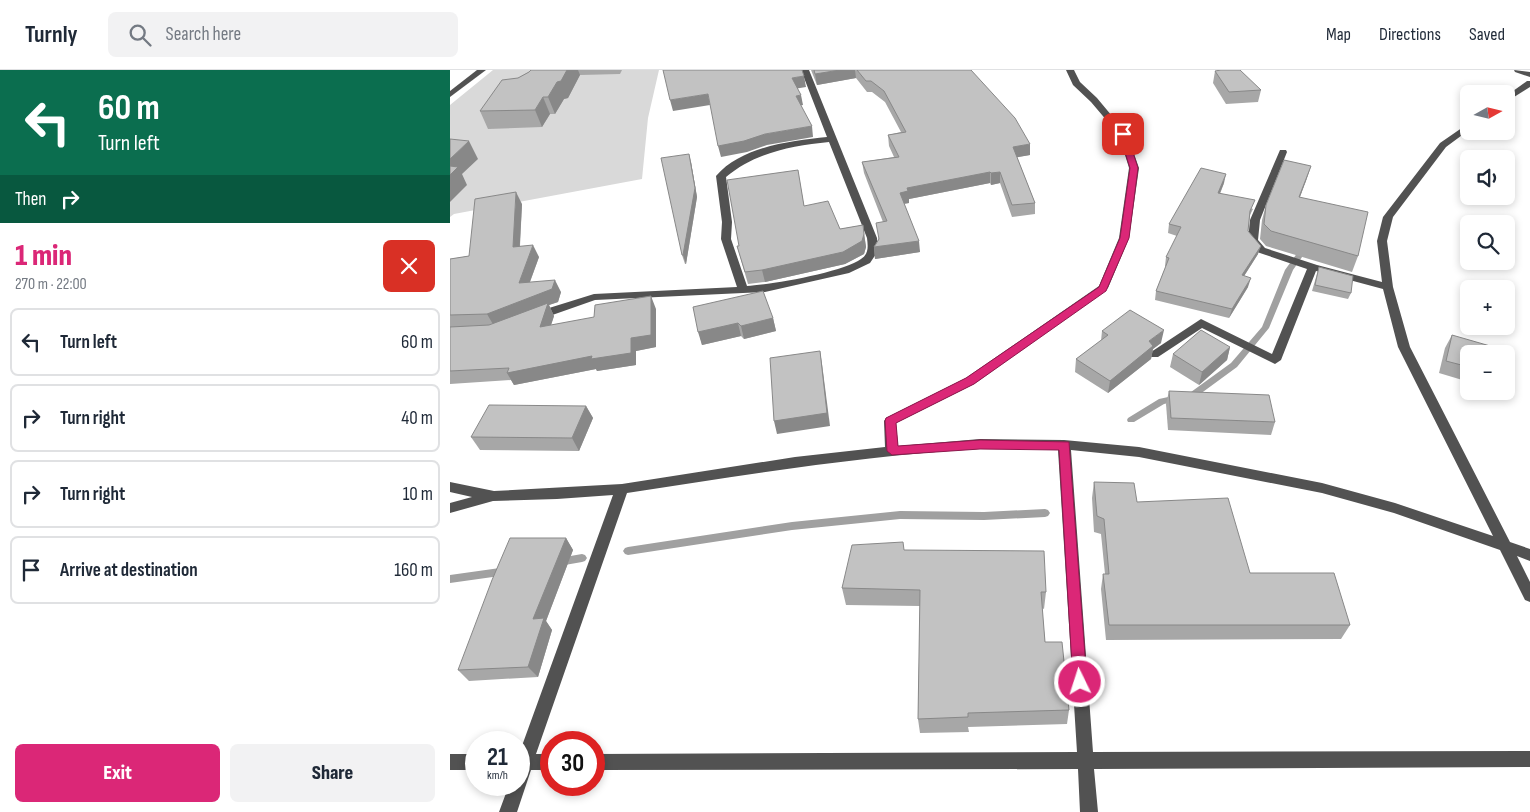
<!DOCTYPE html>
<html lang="en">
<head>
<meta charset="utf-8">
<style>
  :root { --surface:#fff; --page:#f2f2f3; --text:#1f2937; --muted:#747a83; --line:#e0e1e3; --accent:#db2777 }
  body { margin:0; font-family:"Sofia Sans Condensed",sans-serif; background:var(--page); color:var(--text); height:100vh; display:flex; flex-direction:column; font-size:19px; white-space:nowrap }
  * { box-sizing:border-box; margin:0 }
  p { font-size:16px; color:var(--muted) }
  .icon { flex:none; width:28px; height:28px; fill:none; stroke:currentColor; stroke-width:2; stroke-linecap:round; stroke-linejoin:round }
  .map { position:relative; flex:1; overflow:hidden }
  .details { display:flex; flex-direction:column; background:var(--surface); width:450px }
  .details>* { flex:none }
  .top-card { background:#0b6e4f; color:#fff; overflow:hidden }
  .needle { width:32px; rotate:82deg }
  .controls { position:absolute; left:1010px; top:15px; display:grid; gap:10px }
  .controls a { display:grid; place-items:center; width:55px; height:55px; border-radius:8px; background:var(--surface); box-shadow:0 2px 8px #0003; font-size:25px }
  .speed { position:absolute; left:15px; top:661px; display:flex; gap:10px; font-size:25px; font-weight:700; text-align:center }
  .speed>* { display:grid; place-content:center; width:65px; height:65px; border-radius:50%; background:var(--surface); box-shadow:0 2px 8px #0003; line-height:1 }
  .speed small { font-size:12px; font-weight:400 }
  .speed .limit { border:8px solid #d22; background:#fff; color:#111 }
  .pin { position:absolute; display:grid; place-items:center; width:42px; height:42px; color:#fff; margin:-21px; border-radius:10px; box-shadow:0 2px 8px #0006 }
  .me { position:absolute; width:55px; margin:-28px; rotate:356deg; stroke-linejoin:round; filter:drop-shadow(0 0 4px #0008) }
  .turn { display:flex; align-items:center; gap:18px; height:105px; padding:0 15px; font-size:22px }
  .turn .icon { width:65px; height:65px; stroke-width:2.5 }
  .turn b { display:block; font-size:35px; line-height:42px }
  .then { display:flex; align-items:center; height:48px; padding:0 15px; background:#0003; gap:10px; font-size:19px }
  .round { display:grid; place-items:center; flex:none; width:52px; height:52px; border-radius:8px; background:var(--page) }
  .summary { display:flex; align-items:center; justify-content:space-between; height:85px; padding:0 15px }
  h1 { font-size:30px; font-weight:800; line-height:38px; color:var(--accent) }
  .button { display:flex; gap:10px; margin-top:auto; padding:10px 15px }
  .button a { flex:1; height:58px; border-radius:8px; background:var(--accent); color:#fff; font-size:20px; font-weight:800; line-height:58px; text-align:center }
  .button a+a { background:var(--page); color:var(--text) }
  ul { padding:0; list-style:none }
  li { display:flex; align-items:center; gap:15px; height:68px; margin:0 10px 8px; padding:0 5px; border:2px solid var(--line); border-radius:8px }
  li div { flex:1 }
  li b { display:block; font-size:19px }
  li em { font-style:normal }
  header { display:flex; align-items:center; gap:30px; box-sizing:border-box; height:70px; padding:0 25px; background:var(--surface); border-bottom:1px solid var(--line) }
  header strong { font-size:24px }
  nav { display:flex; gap:28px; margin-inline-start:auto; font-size:18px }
  .search { width:350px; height:45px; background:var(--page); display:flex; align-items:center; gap:12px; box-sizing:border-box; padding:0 18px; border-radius:8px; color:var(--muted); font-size:19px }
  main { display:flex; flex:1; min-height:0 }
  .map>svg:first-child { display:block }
  .green { fill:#d9d9d9 }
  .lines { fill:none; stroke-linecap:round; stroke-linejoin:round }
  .stream { fill:#a0a0a0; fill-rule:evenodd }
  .minor { fill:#525252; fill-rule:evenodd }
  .wall { fill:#a7a7a7 }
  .shaded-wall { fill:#888 }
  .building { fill:#c2c2c2; stroke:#888 }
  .route { fill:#db2777; stroke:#8e194d }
</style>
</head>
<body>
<header>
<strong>Turnly</strong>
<div class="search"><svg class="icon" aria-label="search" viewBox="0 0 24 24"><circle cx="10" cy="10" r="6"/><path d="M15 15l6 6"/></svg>Search here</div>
<nav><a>Map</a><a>Directions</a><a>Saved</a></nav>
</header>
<main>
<section class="details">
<div class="top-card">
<div class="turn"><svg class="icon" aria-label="left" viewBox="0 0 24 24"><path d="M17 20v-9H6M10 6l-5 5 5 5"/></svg><div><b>60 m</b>Turn left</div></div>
<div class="then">Then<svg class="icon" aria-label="right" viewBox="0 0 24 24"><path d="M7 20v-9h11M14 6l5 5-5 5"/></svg></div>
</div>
<div class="summary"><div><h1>1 min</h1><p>270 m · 22:00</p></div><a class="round" style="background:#d93025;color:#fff"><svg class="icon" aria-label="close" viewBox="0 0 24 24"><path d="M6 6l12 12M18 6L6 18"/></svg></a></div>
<ul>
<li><svg class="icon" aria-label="left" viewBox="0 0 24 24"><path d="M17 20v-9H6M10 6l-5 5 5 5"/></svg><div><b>Turn left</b></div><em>60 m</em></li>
<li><svg class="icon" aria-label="right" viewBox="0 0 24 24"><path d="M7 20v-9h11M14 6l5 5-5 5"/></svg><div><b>Turn right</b></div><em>40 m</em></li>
<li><svg class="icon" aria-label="right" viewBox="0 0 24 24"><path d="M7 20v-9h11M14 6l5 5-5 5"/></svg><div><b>Turn right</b></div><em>10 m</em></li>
<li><svg class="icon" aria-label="arrive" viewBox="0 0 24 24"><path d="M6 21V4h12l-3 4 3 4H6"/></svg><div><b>Arrive at destination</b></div><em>160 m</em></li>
</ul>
<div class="button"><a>Exit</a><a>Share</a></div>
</section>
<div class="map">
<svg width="1080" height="742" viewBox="0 0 1080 742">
  <rect width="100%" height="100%" fill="#fff"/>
  <!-- green -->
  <path class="green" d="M 43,0 L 209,0 L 198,48 L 192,109 L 4,144 L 0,147 L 0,35 Z"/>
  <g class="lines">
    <!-- stream -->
    <g class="stream">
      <path d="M 853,175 L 855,175 L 859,177 L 843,200 L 819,258 L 787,297 L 746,327 L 714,334 L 684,352 L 678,352 L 677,350 L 678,348 L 709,329 L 741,322 L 781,293 L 812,257 L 835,200 Z"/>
      <path d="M 595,439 L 598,440 L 600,443 L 598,446 L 595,447 L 534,450 L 450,449 L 342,460 L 178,485 L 175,484 L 173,481 L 175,478 L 178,477 L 342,452 L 450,441 L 534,442 Z"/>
      <path d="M 132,484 L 135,485 L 137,488 L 135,491 L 132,492 L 109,496 L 106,495 L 104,492 L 106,489 L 109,488 Z"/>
      <path d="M 57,497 L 60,498 L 62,501 L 60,504 L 57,505 L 0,513 L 0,505 Z"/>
    </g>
    <!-- minor -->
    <g class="minor">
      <path d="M 27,0 L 36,0 L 0,27 L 0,21 Z"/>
      <path d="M 351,0 L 359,0 L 427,168 L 428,181 L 420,193 L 399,203 L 315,222 L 145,230 L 91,249 L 83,249 L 82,246 L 83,243 L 144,224 L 287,217 L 271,169 L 272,152 L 266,106 C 292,76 341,71 377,67 ZM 379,72 L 417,168 C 418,176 419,184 411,189 C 394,202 320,215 297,216 L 281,169 L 282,152 L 276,107 C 306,82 342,76 379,72 Z"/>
      <path d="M 616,0 L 624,0 L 630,12 L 647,28 L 677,64 L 689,98 L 679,168 L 658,218 L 524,314 L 446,353 L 448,376 L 530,369 L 614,370 L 689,377 L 872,413 L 945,433 L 1043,466 L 948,277 L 933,219 L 866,201 L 831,290 L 825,294 L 752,258 L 708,287 L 700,287 L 698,284 L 751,249 L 822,284 L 857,199 L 807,182 L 798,170 L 800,150 L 830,80 L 836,80 L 837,82 L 810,150 L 808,170 L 815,178 L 867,195 L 932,212 L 927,171 L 933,147 L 990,73 L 1019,53 L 1019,60 L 996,77 L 943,147 L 937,171 L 943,217 L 960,277 L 1060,472 L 1080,479 L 1080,491 L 1067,486 L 1080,512 L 1080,532 L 1075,530 L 1050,480 L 944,443 L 872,423 L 689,387 L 621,380 L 643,682 L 1080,681 L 1080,697 L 644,699 L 648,742 L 630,742 L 628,699 L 144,700 L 144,684 L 627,682 L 608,380 C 582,379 554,377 528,379 C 410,386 294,405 177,423 L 86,684 L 101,684 L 101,700 L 81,700 L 67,742 L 49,742 L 59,715 L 69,715 L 69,684 L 163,425 L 107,429 L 43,431 L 0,443 L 0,433 L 22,427 L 0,422 L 0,412 L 44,421 L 172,414 L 345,387 L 435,377 L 434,351 L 436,348 L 516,308 L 649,216 L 669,168 L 679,98 L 669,65 L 641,32 L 623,15 Z"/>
      <path d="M 1064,0 L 1080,2 L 1080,7 L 1065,2 Z"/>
      <path d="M 1077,11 L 1080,11 L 1080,17 L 1056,32 L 1056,26 Z"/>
      <rect x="0" y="684" width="26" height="16"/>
    </g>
  </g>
  <!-- wall -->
  <g class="wall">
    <path d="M 81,0 L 172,0 L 170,4 L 130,5 L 118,28 L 114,29 L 105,44 L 100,44 L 92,57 L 38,59 L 30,41 L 68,8 L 79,2 Z"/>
    <path d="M 361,0 L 521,0 L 580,85 L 567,87 L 585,133 L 585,144 L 562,147 L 550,113 L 541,115 L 540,113 L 459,129 L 459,133 L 454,134 L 470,182 L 425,189 L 424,177 L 428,170 L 433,152 L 414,103 L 412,92 L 444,87 L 439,76 L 438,65 L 451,62 L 435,32 L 422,22 L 417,22 L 406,8 L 367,15 Z"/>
    <path d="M 765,1 L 811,20 L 808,32 L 776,34 L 763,13 Z"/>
    <path d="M 241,92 L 247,127 L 236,194 L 235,194 L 232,185 Z"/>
    <path d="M 861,96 L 850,127 L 908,186 L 902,202 L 816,176 L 810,169 L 812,150 L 816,135 Z"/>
    <path d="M 350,112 L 354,136 L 390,159 L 413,155 L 416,177 L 414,184 L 395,194 L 315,212 L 298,214 L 287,176 L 289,176 Z"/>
    <path d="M 774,113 L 770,124 L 803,139 L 800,145 L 798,161 L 808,184 L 794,206 L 798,217 L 779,248 L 705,230 L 706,221 L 716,196 L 715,196 L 716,187 L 727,166 L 718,163 L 719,154 Z"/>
    <path d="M 72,134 L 70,176 L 89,187 L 80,212 L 111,222 L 108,232 L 99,235 L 104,246 L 101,255 L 206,239 L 206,277 L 186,281 L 186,295 L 147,301 L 146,299 L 64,315 L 61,310 L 0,314 L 0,189 L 19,186 Z"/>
    <path d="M 869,197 L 901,223 L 898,229 L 862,221 Z"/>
    <path d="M 243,237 L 323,248 L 326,261 L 294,269 L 291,266 L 252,275 Z"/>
    <path d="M 652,261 L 711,273 L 703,279 L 701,289 L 658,323 L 625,302 L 626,289 L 651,271 Z"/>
    <path d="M 1002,265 L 1019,284 L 1019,312 L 989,303 L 995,278 Z"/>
    <path d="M 780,277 L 777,290 L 749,315 L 720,297 L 723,284 Z"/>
    <path d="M 719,321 L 825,352 L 821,365 L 718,360 L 716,334 Z"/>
    <path d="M 136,336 L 143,348 L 129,381 L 30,380 L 21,367 Z"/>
    <path d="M 644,412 L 687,432 L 800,503 L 900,555 L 891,569 L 656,570 L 651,519 L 653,504 L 655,504 L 651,464 L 644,462 L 642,428 Z"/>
    <path d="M 116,468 L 123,480 L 96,551 L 102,560 L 88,607 L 19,611 L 8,600 Z"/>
    <path d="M 454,480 L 596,522 L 594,539 L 592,538 L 595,572 L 619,640 L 617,654 L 518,657 L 519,662 L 470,663 L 468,649 L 470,536 L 396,535 L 392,518 Z"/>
  </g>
  <!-- shaded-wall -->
  <g class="shaded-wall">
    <path d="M 117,0 L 128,0 L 130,5 L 118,28 L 114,29 L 105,44 L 98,27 L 107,12 Z"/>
    <path d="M 390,0 L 405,0 L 406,8 L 367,15 L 365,4 Z"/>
    <path d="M 354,6 L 356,17 L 344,19 L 342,8 Z"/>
    <path d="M 258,24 L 260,35 L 223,41 L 220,30 Z"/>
    <path d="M 351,25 L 353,35 L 348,36 L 346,26 Z"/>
    <path d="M 93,27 L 100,44 L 92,57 L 85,40 Z"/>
    <path d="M 362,56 L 363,67 L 317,75 L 297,82 L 271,87 L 268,76 L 315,64 Z"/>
    <path d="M 19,71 L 28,89 L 12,104 L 17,115 L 0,132 L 0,89 Z"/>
    <path d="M 580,74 L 580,85 L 563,88 L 563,77 Z"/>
    <path d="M 239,84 L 241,92 L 247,127 L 236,194 L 233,185 Z"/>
    <path d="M 861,96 L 856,111 L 844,142 L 849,127 Z"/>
    <path d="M 540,102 L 540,113 L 459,129 L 459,133 L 451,134 L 450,123 L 457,118 Z"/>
    <path d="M 550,102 L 550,113 L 541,115 L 541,103 Z"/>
    <path d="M 776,104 L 774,113 L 766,132 L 768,123 Z"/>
    <path d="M 66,122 L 72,134 L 69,189 L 63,177 Z"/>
    <path d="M 414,164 L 416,177 L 414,184 L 395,194 L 315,212 L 312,200 Z"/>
    <path d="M 469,171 L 470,182 L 425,189 L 424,177 Z"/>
    <path d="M 83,175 L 89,187 L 75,225 L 69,213 Z"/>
    <path d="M 811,176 L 808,184 L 789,214 L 792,205 Z"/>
    <path d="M 801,208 L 798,217 L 779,248 L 782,239 Z"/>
    <path d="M 105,210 L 111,222 L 108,232 L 99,235 L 104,246 L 96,270 L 44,256 L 37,244 Z"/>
    <path d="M 201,226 L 206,239 L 206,277 L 186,281 L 186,295 L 147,301 L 146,299 L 64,315 L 57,303 L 181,268 Z"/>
    <path d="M 323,248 L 326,261 L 294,269 L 291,256 Z"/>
    <path d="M 288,253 L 291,266 L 252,275 L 248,262 Z"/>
    <path d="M 714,260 L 711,273 L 703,279 L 701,289 L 658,323 L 660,311 L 699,271 Z"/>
    <path d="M 780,277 L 777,290 L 749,315 L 752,302 Z"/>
    <path d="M 370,281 L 372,294 L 380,356 L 327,364 L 324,351 Z"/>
    <path d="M 136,336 L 143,348 L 129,381 L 122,368 Z"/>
    <path d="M 116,468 L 123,480 L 96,551 L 102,560 L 88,607 L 78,597 L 83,549 Z"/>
  </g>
  <!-- building -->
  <g class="building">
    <path d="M 81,0 L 117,0 L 111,11 L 107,12 L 98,27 L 93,27 L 85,40 L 30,41 L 52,10 L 68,8 L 79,2 Z"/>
    <path d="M 213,0 L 352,0 L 354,6 L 342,8 L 351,25 L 346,26 L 362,56 L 315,64 L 294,71 L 268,76 L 258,24 L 220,30 Z"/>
    <path d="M 364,0 L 390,0 L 365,4 Z"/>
    <path d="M 407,0 L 521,0 L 565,48 L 580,74 L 563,77 L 585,133 L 562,135 L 550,102 L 541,103 L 540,102 L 457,118 L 458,121 L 450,123 L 469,171 L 424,177 L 429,169 L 426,153 L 437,151 L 412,92 L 449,87 L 438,65 L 456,62 L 434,21 L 421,11 L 416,11 Z"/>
    <path d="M 771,0 L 790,0 L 811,20 L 779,22 L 765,1 Z"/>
    <path d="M 0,69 L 19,71 L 0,89 Z"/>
    <path d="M 239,84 L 245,118 L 233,185 L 232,185 L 211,88 Z"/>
    <path d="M 834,90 L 861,96 L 849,127 L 918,142 L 908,186 L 821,161 L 814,154 L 816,135 Z"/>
    <path d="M 0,96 L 8,97 L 0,105 Z"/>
    <path d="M 751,98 L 776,104 L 768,123 L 805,130 L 800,141 L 798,161 L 811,176 L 792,205 L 801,208 L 782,239 L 706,221 L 719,188 L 716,187 L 731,157 L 719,154 Z"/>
    <path d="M 348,100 L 354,136 L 378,131 L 390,159 L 413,155 L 414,164 L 412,171 L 393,182 L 312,200 L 295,202 L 287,176 L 289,176 L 277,110 Z"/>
    <path d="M 66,122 L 63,177 L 83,175 L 69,213 L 105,210 L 102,219 L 37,244 L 0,245 L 0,189 L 19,186 L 25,129 Z"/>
    <path d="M 869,197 L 903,206 L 901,223 L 865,215 Z"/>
    <path d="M 313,221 L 323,248 L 291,256 L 288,253 L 248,262 L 243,237 Z"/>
    <path d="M 201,226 L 201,265 L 181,268 L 181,283 L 141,289 L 142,286 L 57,303 L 59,298 L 0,301 L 0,257 L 39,255 L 98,233 L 90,257 L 144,247 L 145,235 Z"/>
    <path d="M 680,240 L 714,260 L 699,271 L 703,276 L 660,311 L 626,289 L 658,265 L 652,261 Z"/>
    <path d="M 751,260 L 780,277 L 752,302 L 723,284 Z"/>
    <path d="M 1002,265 L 1054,280 L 1053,284 L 1019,284 L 1019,297 L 996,291 Z"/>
    <path d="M 370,281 L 377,343 L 324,351 L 320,288 Z"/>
    <path d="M 719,321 L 819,325 L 825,352 L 721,348 Z"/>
    <path d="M 39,335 L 136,336 L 122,368 L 21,367 Z"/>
    <path d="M 644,412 L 684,413 L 687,432 L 778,428 L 800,503 L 884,503 L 900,555 L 659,555 L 653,504 L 659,504 L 654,449 L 647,446 Z"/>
    <path d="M 60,468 L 116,468 L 83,549 L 94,548 L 78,597 L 8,600 L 42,510 Z"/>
    <path d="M 453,472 L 454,480 L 594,481 L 596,522 L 591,522 L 595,572 L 612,572 L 619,640 L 518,643 L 518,647 L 468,649 L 470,520 L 392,518 L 402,475 Z"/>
  </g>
  <!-- route -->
  <path class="route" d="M 670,62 L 677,64 L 688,98 L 679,168 L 656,221 L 524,314 L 446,353 L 448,376 L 530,370 L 619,372 L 637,612 L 635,617 L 630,619 L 625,617 L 623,612 L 609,380 L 530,379 L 442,385 L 437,381 L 435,351 L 436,348 L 516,308 L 649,217 L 670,168 L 680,98 L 669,64 Z"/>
</svg>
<div class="controls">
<a><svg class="needle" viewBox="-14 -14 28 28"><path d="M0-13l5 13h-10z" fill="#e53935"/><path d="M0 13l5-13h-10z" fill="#747a83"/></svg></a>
<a><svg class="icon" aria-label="sound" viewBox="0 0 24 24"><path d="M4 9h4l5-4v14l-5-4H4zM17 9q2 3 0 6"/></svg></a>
<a><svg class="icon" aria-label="search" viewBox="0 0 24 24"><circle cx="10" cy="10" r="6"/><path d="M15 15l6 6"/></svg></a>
<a>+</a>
<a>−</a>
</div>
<div class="speed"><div>21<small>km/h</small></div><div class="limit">30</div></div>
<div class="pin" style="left:673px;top:64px;background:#d93025"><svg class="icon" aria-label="arrive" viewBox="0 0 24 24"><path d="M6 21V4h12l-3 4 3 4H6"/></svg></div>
<svg class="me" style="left:630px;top:612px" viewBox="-20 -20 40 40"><circle r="17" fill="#db2777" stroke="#fff" stroke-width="3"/><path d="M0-11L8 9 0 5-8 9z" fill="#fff"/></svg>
</div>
</main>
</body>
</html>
